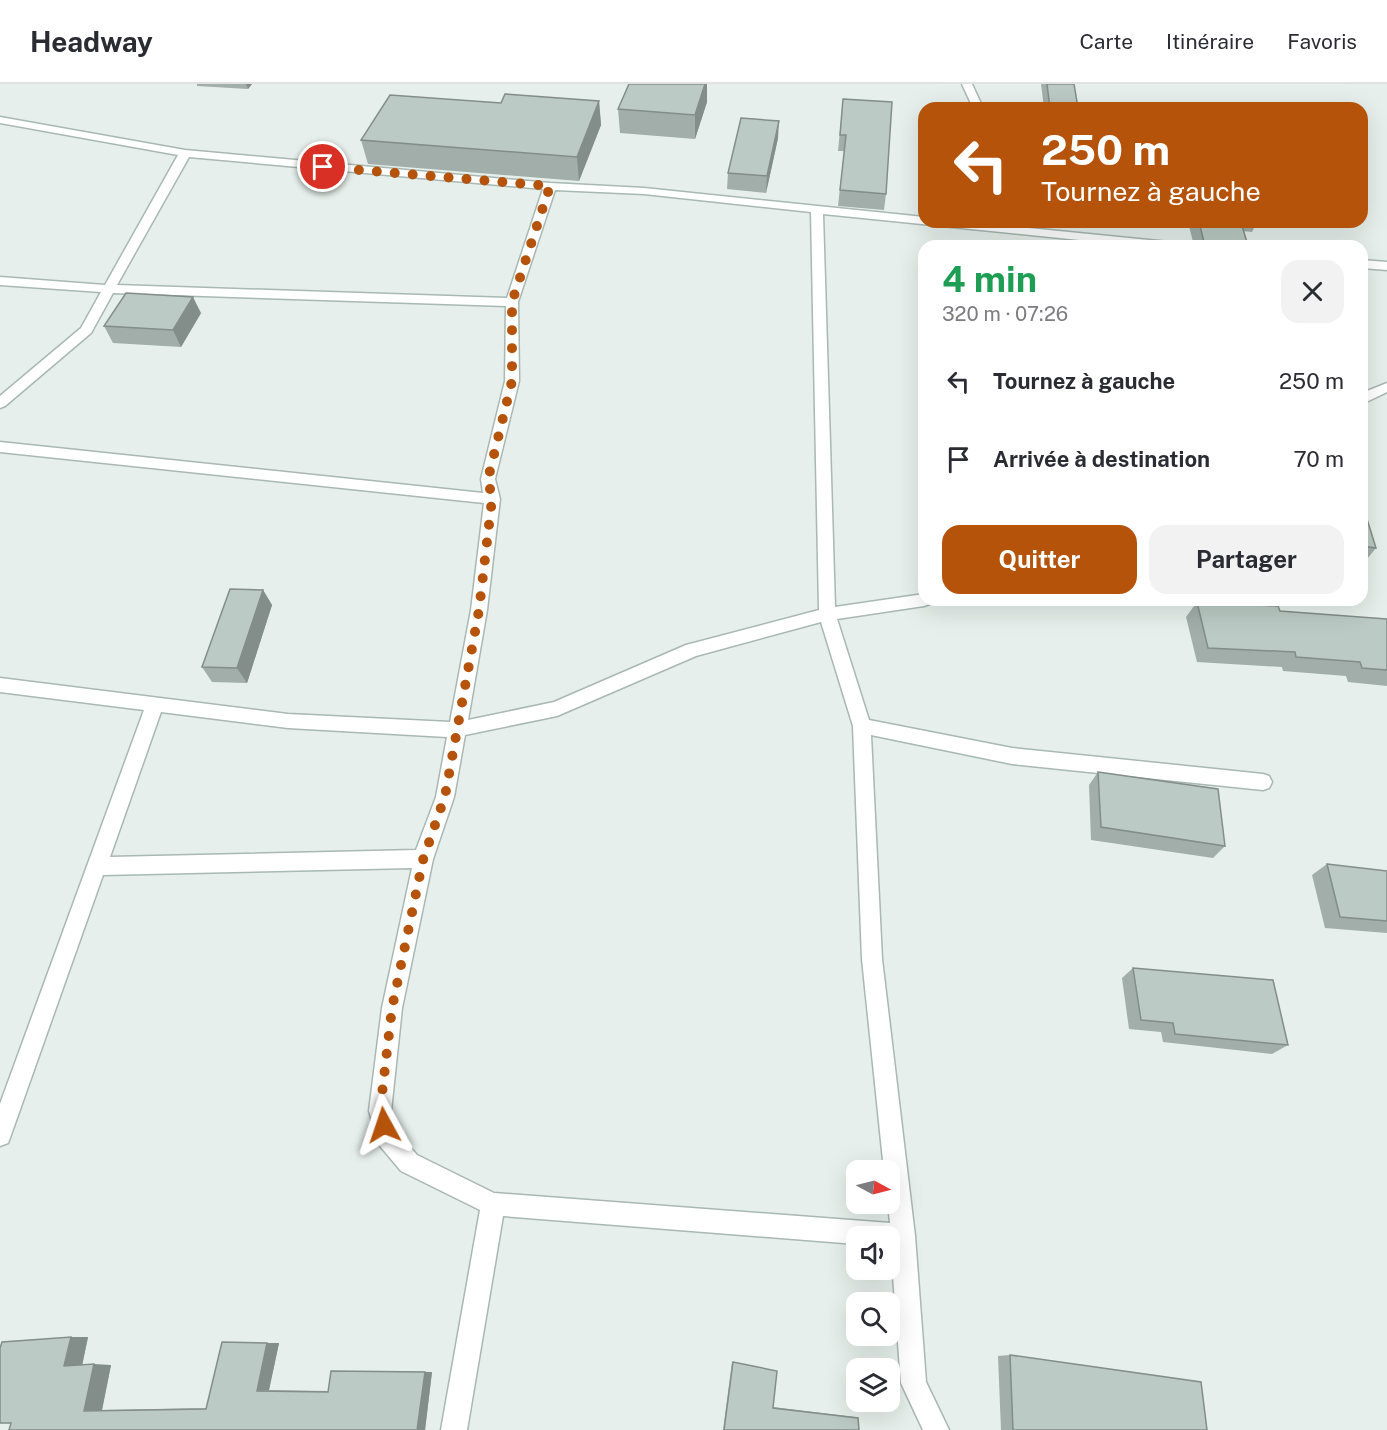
<!DOCTYPE html>
<html lang="fr">
<head>
<meta charset="utf-8">
<style>
  :root { --surface:#fff; --page:#f2f2f3; --text:#2b2b33; --muted:#7c7c81; --line:#e1e1e2; --accent:#b45309 }
  body { margin:0; font-family:"Public Sans",sans-serif; background:var(--page); color:var(--text); height:100vh; display:flex; flex-direction:column; font-size:22px; white-space:nowrap }
  * { box-sizing:border-box; margin:0 }
  p { font-size:20px; color:var(--muted) }
  .icon { flex:none; width:33px; height:33px; fill:none; stroke:currentColor; stroke-width:2; stroke-linecap:round; stroke-linejoin:round }
  .map { position:relative; flex:1; overflow:hidden }
  .sheet { position:absolute; left:918px; top:156px; width:450px; height:366px; display:flex; flex-direction:column; background:var(--surface); border-radius:18px; box-shadow:0 6px 24px #0002 }
  .sheet>* { flex:none }
  .guide { position:absolute; left:918px; top:18px; width:450px; height:126px; border-radius:18px; box-shadow:0 6px 24px #0002; background:#b45309; color:#fff; overflow:hidden }
  .needle { width:39px; rotate:97deg }
  .fabs { position:absolute; left:846px; top:1076px; display:grid; gap:12px }
  .fabs a { display:grid; place-items:center; width:54px; height:54px; border-radius:12px; background:var(--surface); box-shadow:0 6px 24px #0002; font-size:30px }
  .pin { position:absolute; display:grid; place-items:center; width:51px; height:51px; color:#fff; margin:-26px; border:3px solid #fff; border-radius:50%; box-shadow:0 2px 6px #0007 }
  .me { position:absolute; width:66px; margin:-33px; rotate:355deg; stroke-linejoin:round; filter:drop-shadow(0 0 4px #0008) }
  .turn { display:flex; align-items:center; gap:21px; height:126px; padding:0 24px; font-size:27px }
  .turn .icon { width:78px; height:78px; stroke-width:2.5 }
  .turn b { display:block; font-size:42px; line-height:51px }
  .round { display:grid; place-items:center; flex:none; width:63px; height:63px; border-radius:18px; background:var(--page) }
  .overview { display:flex; align-items:center; justify-content:space-between; height:102px; padding:0 24px }
  h1 { font-size:36px; font-weight:700; line-height:45px; color:#1e9e55 }
  .cta { display:flex; gap:12px; margin-top:auto; padding:12px 24px }
  .cta a { flex:1; height:69px; border-radius:18px; background:var(--accent); color:#fff; font-size:24px; font-weight:700; line-height:69px; text-align:center }
  .cta a+a { background:var(--page); color:var(--text) }
  ul { padding:0; list-style:none }
  li { display:flex; align-items:center; gap:18px; height:78px; padding:0 24px }
  li div { flex:1 }
  li b { display:block; font-size:22px }
  li em { font-style:normal }
  header { display:flex; align-items:center; gap:36px; box-sizing:border-box; height:84px; padding:0 30px; background:var(--surface); border-bottom:2px solid var(--line) }
  header strong { font-size:28px }
  nav { display:flex; gap:33px; margin-inline-start:auto; font-size:21px }
  .map>svg:first-child { display:block }
  .lines { fill:none; stroke-linecap:round; stroke-linejoin:round }
  .minor-casing { stroke:#a8b8b2; stroke-width:3 }
  .minor { fill:#fff; fill-rule:evenodd }
  .wall { fill:#a1aea9 }
  .shaded-wall { fill:#838d89 }
  .building { fill:#bbcac4; stroke:#838d89; stroke-width:1.5 }
  .route { stroke:#b45309; stroke-width:10; stroke-dasharray:0 18 }
</style>
</head>
<body>
<header>
<strong>Headway</strong>
<nav><a>Carte</a><a>Itinéraire</a><a>Favoris</a></nav>
</header>
<div class="map">
<svg width="1387" height="1346" viewBox="0 0 1387 1346">
  <rect width="100%" height="100%" fill="#e6efeb"/>
  <g class="lines">
    <!-- minor casing -->
    <g class="minor-casing">
      <g id="minor">
        <path d="M 962,0 L 972,0 L 983,24 L 973,24 Z"/>
        <path d="M 0,33 L 185,66 L 550,99 L 644,104 L 924,133 L 924,138 L 968,138 L 1179,159 L 1181,162 L 1138,162 L 823,130 L 835,523 L 924,510 L 924,516 L 932,516 L 930,520 L 924,522 L 837,535 L 869,636 L 1012,664 L 1263,690 L 1269,692 L 1272,698 L 1269,704 L 1263,706 L 1012,680 L 871,651 L 882,875 L 915,1152 L 926,1298 L 949,1346 L 923,1346 L 901,1299 L 890,1152 L 856,1152 L 856,1160 L 503,1132 L 467,1346 L 441,1346 L 480,1126 L 401,1087 L 380,1062 L 369,1027 L 382,924 L 412,784 L 103,791 L 11,1051 L 8,1059 L 0,1062 L 0,1020 L 144,626 L 0,608 L 0,594 L 288,630 L 450,638 L 471,526 L 484,419 L 0,368 L 0,358 L 483,409 L 481,395 L 505,297 L 506,222 L 113,209 L 91,249 L 5,322 L 0,324 L 0,312 L 81,244 L 101,208 L 0,201 L 0,193 L 105,201 L 178,71 L 0,39 ZM 189,73 L 543,105 L 507,214 L 117,201 ZM 555,106 L 644,110 L 811,128 L 819,526 L 686,561 L 554,618 L 468,636 L 487,526 L 500,415 L 495,395 L 519,297 L 518,218 ZM 821,538 L 853,642 L 862,875 L 884,1086 L 890,1086 L 888,1119 L 890,1139 L 494,1109 L 417,1071 L 397,1048 L 391,1027 L 402,924 L 433,775 L 454,713 L 465,651 L 557,632 L 696,572 ZM 161,628 L 288,644 L 447,653 L 436,713 L 416,766 L 110,773 Z"/>
        <path d="M 1362,176 L 1387,178 L 1387,186 L 1362,184 Z"/>
        <path d="M 1387,299 L 1387,308 L 1362,320 L 1362,309 Z"/>
      </g>
    </g>
    <!-- minor -->
    <use href="#minor" class="minor"/>
  </g>
  <!-- wall -->
  <g class="wall">
    <path d="M 197,0 L 252,0 L 248,5 L 197,2 Z"/>
    <path d="M 629,0 L 707,0 L 707,18 L 695,55 L 620,49 L 618,25 Z"/>
    <path d="M 1041,0 L 1074,0 L 1078,24 L 1044,24 Z"/>
    <path d="M 843,15 L 886,110 L 884,126 L 838,122 L 844,67 L 838,67 Z"/>
    <path d="M 599,17 L 601,41 L 579,97 L 368,80 L 361,56 L 501,19 Z"/>
    <path d="M 778,54 L 766,109 L 727,105 L 728,89 Z"/>
    <path d="M 1188,138 L 1257,138 L 1252,148 L 1243,147 L 1248,162 L 1194,162 Z"/>
    <path d="M 201,229 L 181,263 L 113,259 L 104,242 Z"/>
    <path d="M 1362,419 L 1376,464 L 1363,480 L 1362,480 Z"/>
    <path d="M 263,506 L 272,521 L 247,599 L 212,598 L 202,583 Z"/>
    <path d="M 1197,518 L 1280,527 L 1387,535 L 1387,602 L 1348,598 L 1346,592 L 1283,587 L 1282,583 L 1197,578 L 1186,533 Z"/>
    <path d="M 1098,688 L 1225,762 L 1213,774 L 1091,756 L 1089,701 Z"/>
    <path d="M 1327,780 L 1387,787 L 1387,849 L 1325,844 L 1312,791 Z"/>
    <path d="M 1133,884 L 1288,961 L 1272,970 L 1163,958 L 1161,948 L 1129,945 L 1122,894 Z"/>
    <path d="M 71,1253 L 88,1253 L 82,1281 L 111,1281 L 102,1326 L 206,1324 L 267,1259 L 279,1259 L 269,1306 L 328,1307 L 331,1287 L 432,1288 L 425,1346 L 11,1339 Z"/>
    <path d="M 1010,1271 L 1207,1346 L 1001,1346 L 998,1272 Z"/>
    <path d="M 732,1278 L 733,1278 L 773,1323 L 854,1333 L 858,1334 L 859,1346 L 723,1346 Z"/>
  </g>
  <!-- shaded-wall -->
  <g class="shaded-wall">
    <path d="M 246,0 L 252,0 L 248,5 Z"/>
    <path d="M 705,0 L 707,0 L 707,18 L 695,55 L 695,31 Z"/>
    <path d="M 599,17 L 601,41 L 579,97 L 577,73 Z"/>
    <path d="M 779,37 L 778,54 L 766,109 L 767,92 Z"/>
    <path d="M 193,213 L 201,229 L 181,263 L 173,246 Z"/>
    <path d="M 263,506 L 272,521 L 247,599 L 237,584 Z"/>
    <path d="M 71,1253 L 88,1253 L 82,1282 L 64,1282 Z"/>
    <path d="M 267,1259 L 279,1259 L 269,1306 L 257,1307 Z"/>
    <path d="M 94,1280 L 111,1281 L 102,1326 L 84,1327 Z"/>
    <path d="M 425,1288 L 432,1288 L 425,1346 L 417,1346 Z"/>
  </g>
  <!-- building -->
  <g class="building">
    <path d="M 629,0 L 705,0 L 695,31 L 618,25 Z"/>
    <path d="M 1047,0 L 1074,0 L 1078,24 L 1050,24 Z"/>
    <path d="M 505,10 L 599,17 L 577,73 L 361,56 L 390,11 L 501,19 Z"/>
    <path d="M 843,15 L 892,18 L 886,110 L 840,106 L 846,51 L 840,51 Z"/>
    <path d="M 741,34 L 779,37 L 767,92 L 728,89 Z"/>
    <path d="M 1199,138 L 1241,138 L 1248,162 L 1205,162 Z"/>
    <path d="M 126,209 L 193,213 L 173,246 L 104,242 Z"/>
    <path d="M 1362,419 L 1376,464 L 1362,462 Z"/>
    <path d="M 230,505 L 263,506 L 237,584 L 202,583 Z"/>
    <path d="M 1197,518 L 1278,522 L 1280,527 L 1387,535 L 1387,586 L 1362,584 L 1360,578 L 1296,573 L 1295,568 L 1208,564 Z"/>
    <path d="M 1098,688 L 1218,705 L 1225,762 L 1101,743 Z"/>
    <path d="M 1327,780 L 1387,787 L 1387,837 L 1340,833 Z"/>
    <path d="M 1133,884 L 1273,896 L 1288,961 L 1175,950 L 1173,939 L 1141,936 Z"/>
    <path d="M 71,1253 L 64,1282 L 94,1280 L 84,1327 L 206,1325 L 222,1258 L 267,1259 L 257,1307 L 328,1308 L 331,1287 L 425,1288 L 417,1346 L 9,1346 L 11,1339 L 0,1339 L 0,1264 L 2,1258 Z"/>
    <path d="M 1010,1271 L 1201,1298 L 1207,1346 L 1013,1346 Z"/>
    <path d="M 733,1278 L 777,1287 L 773,1324 L 858,1334 L 859,1346 L 724,1346 Z"/>
  </g>
  <g class="lines">
    <!-- route -->
    <path class="route" d="M 323,83 L 550,102 L 512,218 L 512,297 L 488,395 L 492,415 L 479,526 L 445,712 L 423,776 L 392,924 L 380,1027 L 384,1041"/>
  </g>
</svg>
<div class="fabs">
<a><svg class="needle" viewBox="-14 -14 28 28"><path d="M0-13l5 13h-10z" fill="#e53935"/><path d="M0 13l5-13h-10z" fill="#7c7c81"/></svg></a>
<a><svg class="icon" aria-label="sound" viewBox="0 0 24 24"><path d="M4 9h4l5-4v14l-5-4H4zM17 9q2 3 0 6"/></svg></a>
<a><svg class="icon" aria-label="search" viewBox="0 0 24 24"><circle cx="10" cy="10" r="6"/><path d="M15 15l6 6"/></svg></a>
<a><svg class="icon" aria-label="layers" viewBox="0 0 24 24"><path d="M12 4l9 5-9 5-9-5zM3 14l9 5 9-5"/></svg></a>
</div>
<div class="pin" style="left:323px;top:83px;background:#d93025"><svg class="icon" aria-label="arrive" viewBox="0 0 24 24"><path d="M6 21V4h12l-3 4 3 4H6"/></svg></div>
<svg class="me" style="left:384px;top:1041px" viewBox="-20 -20 40 40"><path d="M0-17L14 15 0 8-14 15z" fill="#b45309" stroke="#fff" stroke-width="4"/></svg>
<div class="guide">
<div class="turn"><svg class="icon" aria-label="left" viewBox="0 0 24 24"><path d="M17 20v-9H6M10 6l-5 5 5 5"/></svg><div><b>250 m</b>Tournez à gauche</div></div>
</div>
<section class="sheet">
<div class="overview"><div><h1>4 min</h1><p>320 m · 07:26</p></div><a class="round"><svg class="icon" aria-label="close" viewBox="0 0 24 24"><path d="M6 6l12 12M18 6L6 18"/></svg></a></div>
<ul>
<li><svg class="icon" aria-label="left" viewBox="0 0 24 24"><path d="M17 20v-9H6M10 6l-5 5 5 5"/></svg><div><b>Tournez à gauche</b></div><em>250 m</em></li>
<li><svg class="icon" aria-label="arrive" viewBox="0 0 24 24"><path d="M6 21V4h12l-3 4 3 4H6"/></svg><div><b>Arrivée à destination</b></div><em>70 m</em></li>
</ul>
<div class="cta"><a>Quitter</a><a>Partager</a></div>
</section>
</div>
</body>
</html>
